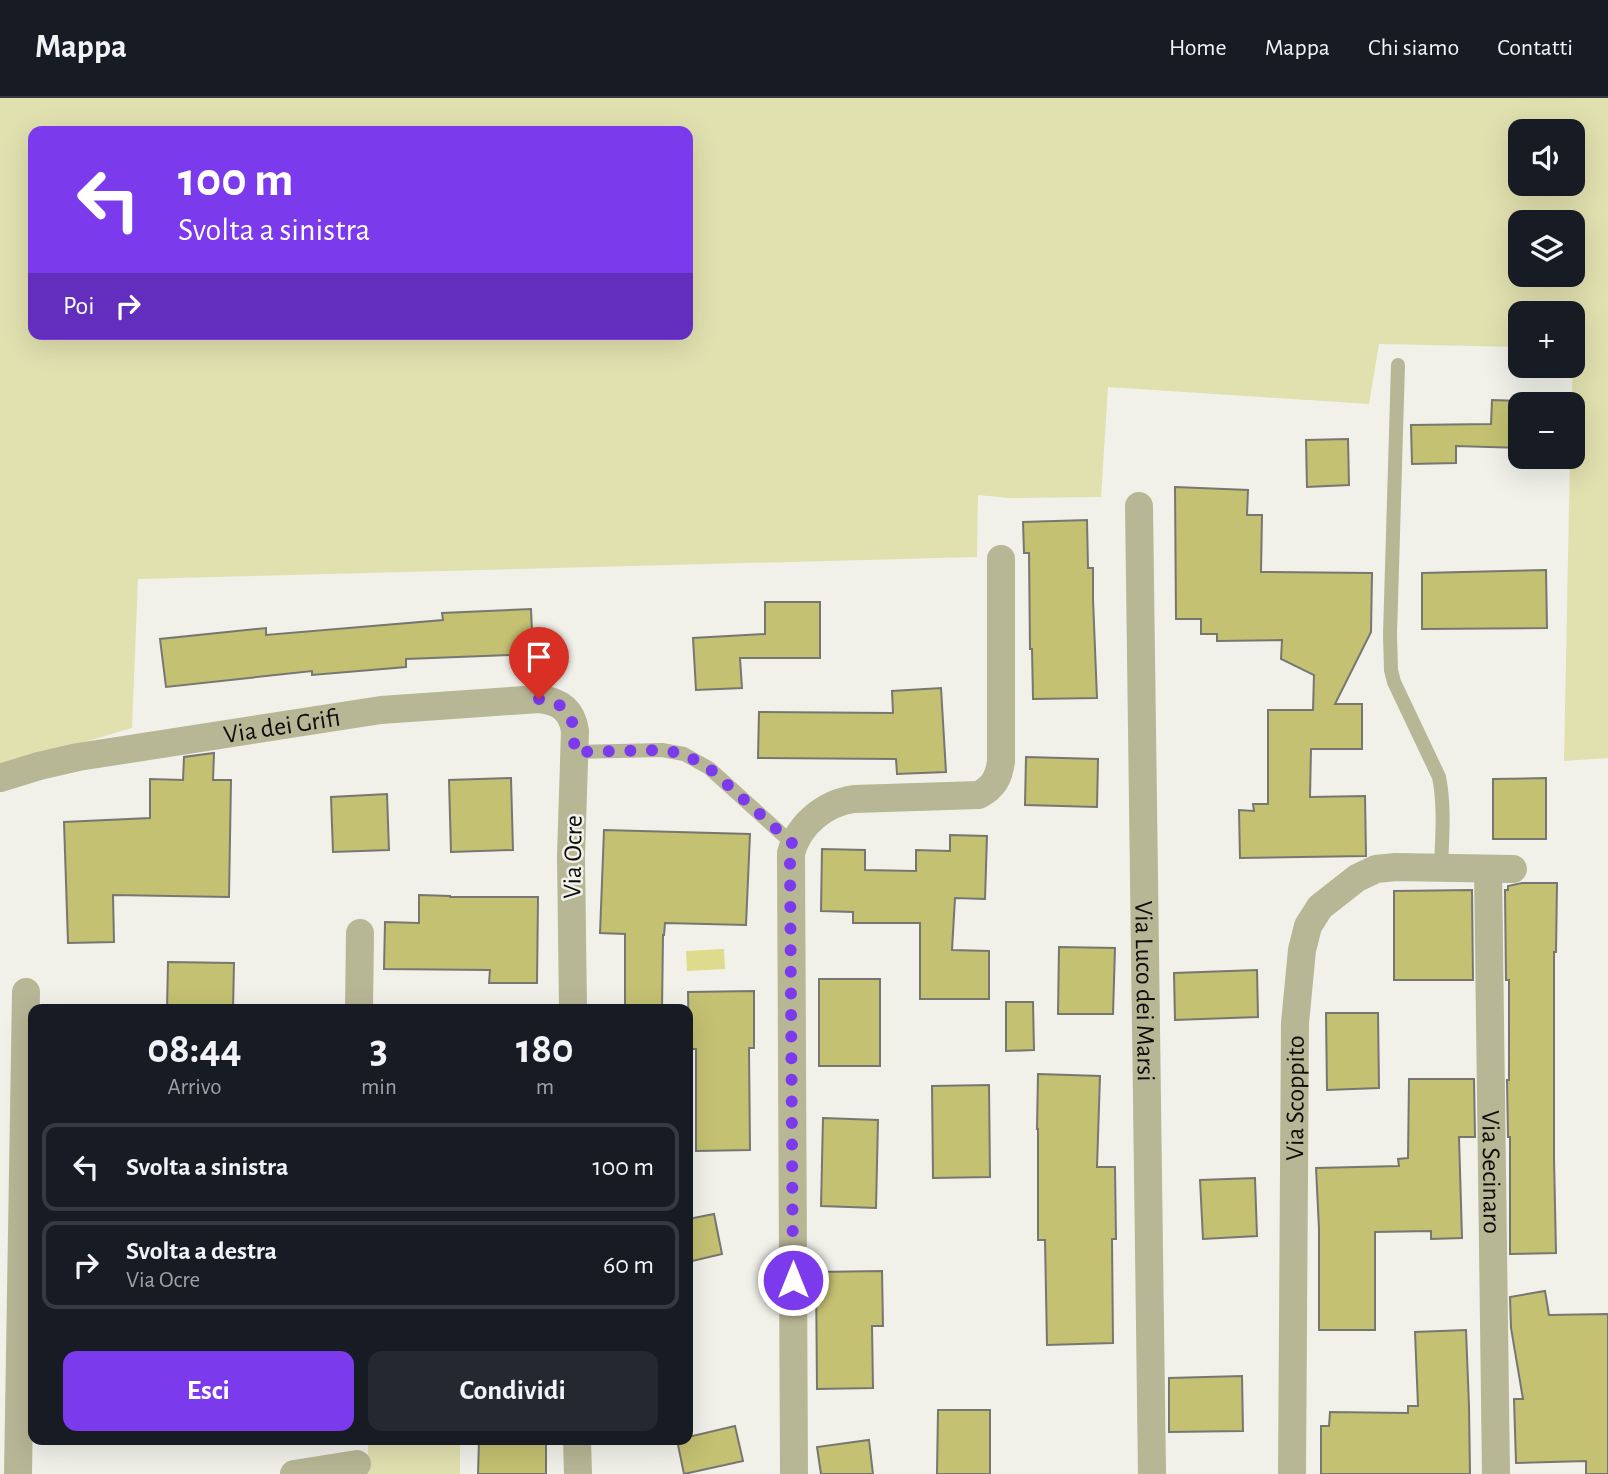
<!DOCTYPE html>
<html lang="it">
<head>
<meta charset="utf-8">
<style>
  :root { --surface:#171b24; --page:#242831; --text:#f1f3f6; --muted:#9ea1a6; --line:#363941; --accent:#7c3aed }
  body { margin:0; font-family:"Alegreya Sans",sans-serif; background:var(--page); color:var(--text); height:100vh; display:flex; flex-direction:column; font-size:26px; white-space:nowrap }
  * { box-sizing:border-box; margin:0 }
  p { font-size:23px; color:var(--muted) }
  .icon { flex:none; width:38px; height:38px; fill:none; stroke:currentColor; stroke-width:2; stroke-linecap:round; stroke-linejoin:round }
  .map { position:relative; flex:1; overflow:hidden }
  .details { position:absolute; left:28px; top:906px; width:665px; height:441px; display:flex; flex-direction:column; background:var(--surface); border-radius:14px; box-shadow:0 7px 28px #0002 }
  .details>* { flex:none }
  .guide { position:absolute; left:28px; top:28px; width:665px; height:214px; border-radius:14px; box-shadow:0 7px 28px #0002; background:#7c3aed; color:#fff; overflow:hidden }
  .controls { position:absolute; left:1508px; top:21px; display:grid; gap:14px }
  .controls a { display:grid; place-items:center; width:77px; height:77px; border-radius:14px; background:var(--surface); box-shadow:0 7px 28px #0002; font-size:35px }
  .pin { position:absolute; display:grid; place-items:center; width:60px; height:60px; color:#fff; margin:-72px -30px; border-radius:50% 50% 50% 0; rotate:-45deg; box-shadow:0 0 7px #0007 }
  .pin .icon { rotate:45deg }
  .me { position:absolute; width:77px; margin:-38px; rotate:0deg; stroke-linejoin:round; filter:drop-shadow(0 0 5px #0008) }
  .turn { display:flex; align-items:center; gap:24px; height:147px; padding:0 35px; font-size:32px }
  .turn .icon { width:91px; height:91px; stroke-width:2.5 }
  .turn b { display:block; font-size:49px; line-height:60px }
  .then { display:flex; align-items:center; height:66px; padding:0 35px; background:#0003; gap:14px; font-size:26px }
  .eta { display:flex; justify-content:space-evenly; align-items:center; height:119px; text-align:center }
  .eta b { font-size:42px; font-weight:700; line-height:49px }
  .button { display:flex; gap:14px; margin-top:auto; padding:14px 35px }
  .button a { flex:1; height:80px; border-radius:14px; background:var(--accent); color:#fff; font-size:28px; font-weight:700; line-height:80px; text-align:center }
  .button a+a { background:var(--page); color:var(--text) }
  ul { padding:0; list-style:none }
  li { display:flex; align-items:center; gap:21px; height:88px; margin:0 14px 10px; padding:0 21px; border:4px solid var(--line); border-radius:14px }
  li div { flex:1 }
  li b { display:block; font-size:26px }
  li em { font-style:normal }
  header { display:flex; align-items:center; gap:42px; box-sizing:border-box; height:98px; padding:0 35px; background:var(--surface); border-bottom:2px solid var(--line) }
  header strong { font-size:33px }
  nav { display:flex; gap:38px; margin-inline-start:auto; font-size:24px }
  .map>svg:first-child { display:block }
  .green { fill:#e1e0af; fill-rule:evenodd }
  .water { fill:#dddb8c }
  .building { fill:#c4c172; stroke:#777771; stroke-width:2 }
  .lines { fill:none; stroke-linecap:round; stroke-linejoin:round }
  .lane { stroke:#b7b695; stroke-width:14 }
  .street { stroke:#b7b695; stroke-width:28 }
  .route { stroke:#7c3aed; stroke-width:12; stroke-dasharray:0 21.6 }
  .labels { text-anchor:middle; stroke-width:5; stroke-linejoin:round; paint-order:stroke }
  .street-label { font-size:26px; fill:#0c0c0a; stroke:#f1f1ea }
</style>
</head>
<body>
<header>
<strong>Mappa</strong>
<nav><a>Home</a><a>Mappa</a><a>Chi siamo</a><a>Contatti</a></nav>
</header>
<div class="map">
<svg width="1608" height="1376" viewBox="0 0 1608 1376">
  <rect width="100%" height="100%" fill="#f1f1ea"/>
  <!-- green -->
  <g class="green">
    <path d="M 0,0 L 1608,0 L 1608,660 L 1564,663 L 1570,359 L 1573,359 L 1573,306 L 1572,306 L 1573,215 L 1521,215 L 1521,249 L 1379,246 L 1369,306 L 1108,289 L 1101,399 L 1009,400 L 978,397 L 977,459 L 138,481 L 132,630 L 0,669 ZM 33,33 L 688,33 L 688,236 L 33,236 ZM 1521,33 L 1573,33 L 1573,86 L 1521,86 ZM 1521,124 L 1573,124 L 1573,177 L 1521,177 Z"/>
    <rect x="368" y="1342" width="92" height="34"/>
  </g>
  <!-- water -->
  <path class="water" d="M 724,851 L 725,871 L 687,873 L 686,853 Z"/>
  <!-- building -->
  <g class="building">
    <path d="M 1492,302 L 1521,303 L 1521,350 L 1456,348 L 1456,365 L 1412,366 L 1411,327 L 1491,326 Z"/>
    <path d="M 1348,341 L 1349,387 L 1307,389 L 1306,342 Z"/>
    <path d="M 1175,389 L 1248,392 L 1247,417 L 1262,417 L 1261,474 L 1372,475 L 1371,534 L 1335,606 L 1362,606 L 1362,651 L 1311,651 L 1310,699 L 1365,698 L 1366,758 L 1240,760 L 1239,712 L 1254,713 L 1253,706 L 1268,706 L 1268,612 L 1313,612 L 1314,577 L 1281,561 L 1282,542 L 1217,543 L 1217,536 L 1201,536 L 1201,521 L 1176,521 Z"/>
    <path d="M 1087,422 L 1088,470 L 1093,470 L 1093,501 L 1097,600 L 1033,601 L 1032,551 L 1030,551 L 1029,455 L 1024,455 L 1023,424 Z"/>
    <path d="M 1546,472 L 1547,530 L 1422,531 L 1422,475 Z"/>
    <path d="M 765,504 L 820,504 L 820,560 L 740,560 L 742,590 L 696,592 L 693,540 L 765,536 Z"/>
    <path d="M 531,511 L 533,556 L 406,561 L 406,569 L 312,577 L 312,573 L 166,589 L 160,541 L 266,530 L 266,537 L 443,522 L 442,515 Z"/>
    <path d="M 941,590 L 946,674 L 897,676 L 896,661 L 758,660 L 759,614 L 893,615 L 892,593 Z"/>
    <path d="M 214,655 L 213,682 L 231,682 L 229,799 L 113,797 L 114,844 L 68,845 L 64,724 L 150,720 L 150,681 L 183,682 L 184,659 Z"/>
    <path d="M 1026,659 L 1098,661 L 1097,709 L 1025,707 Z"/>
    <path d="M 511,680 L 513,752 L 451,754 L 449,682 Z"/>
    <path d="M 1546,680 L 1546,741 L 1493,741 L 1493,681 Z"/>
    <path d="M 387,696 L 389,752 L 333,754 L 331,699 Z"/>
    <path d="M 604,732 L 750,736 L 746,827 L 665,825 L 664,837 L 663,837 L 662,912 L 625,912 L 625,836 L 600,835 Z"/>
    <path d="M 950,737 L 987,738 L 985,801 L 955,800 L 952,852 L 989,853 L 989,901 L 920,901 L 920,825 L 853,825 L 853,814 L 821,813 L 822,751 L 865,752 L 865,772 L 916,773 L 916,752 L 950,753 Z"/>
    <path d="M 1522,785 L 1557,785 L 1556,854 L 1554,854 L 1554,1060 L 1556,1155 L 1510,1156 L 1510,1039 L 1508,1039 L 1507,982 L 1509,982 L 1509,882 L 1506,882 L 1505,792 L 1508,792 L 1508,788 Z"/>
    <path d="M 1472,792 L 1473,882 L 1394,882 L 1394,793 Z"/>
    <path d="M 419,797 L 450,798 L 450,799 L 538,799 L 537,885 L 489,885 L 490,872 L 384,871 L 385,824 L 419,825 Z"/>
    <path d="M 1059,849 L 1115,850 L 1113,916 L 1058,916 Z"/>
    <path d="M 168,864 L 234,865 L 233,912 L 167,912 Z"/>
    <path d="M 1257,872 L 1258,919 L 1175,922 L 1174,875 Z"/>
    <rect x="819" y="881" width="61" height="87"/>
    <path d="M 754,893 L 754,950 L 749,950 L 750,1052 L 696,1053 L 696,951 L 689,951 L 688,894 Z"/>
    <path d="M 1006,904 L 1033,904 L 1034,952 L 1006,953 Z"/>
    <path d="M 1326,915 L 1378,915 L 1379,990 L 1327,992 Z"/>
    <path d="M 1038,976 L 1100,978 L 1097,1069 L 1115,1069 L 1116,1141 L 1112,1141 L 1113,1245 L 1047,1247 L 1045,1142 L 1038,1142 L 1038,1031 L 1037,1031 Z"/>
    <path d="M 1409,981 L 1474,981 L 1475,1039 L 1459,1039 L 1462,1140 L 1431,1141 L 1431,1133 L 1375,1134 L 1375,1232 L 1319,1232 L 1319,1131 L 1316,1070 L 1399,1068 L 1398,1061 L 1408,1060 Z"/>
    <path d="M 989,987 L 990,1079 L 933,1080 L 932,988 Z"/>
    <path d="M 823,1020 L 878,1022 L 876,1110 L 821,1108 Z"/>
    <path d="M 1255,1080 L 1257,1138 L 1203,1141 L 1200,1082 Z"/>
    <path d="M 714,1116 L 722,1156 L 688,1164 L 688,1121 Z"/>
    <path d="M 882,1173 L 883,1228 L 872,1228 L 873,1290 L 817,1291 L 816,1174 Z"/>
    <path d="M 1545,1193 L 1549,1217 L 1608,1216 L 1608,1376 L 1586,1376 L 1586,1363 L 1516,1365 L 1514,1301 L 1523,1301 L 1511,1230 L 1510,1199 Z"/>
    <path d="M 1466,1232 L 1469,1308 L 1470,1376 L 1321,1376 L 1321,1328 L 1329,1328 L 1330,1314 L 1408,1315 L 1408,1308 L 1418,1308 L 1415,1234 Z"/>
    <path d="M 1242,1278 L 1243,1333 L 1169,1334 L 1169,1280 Z"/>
    <path d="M 938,1312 L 990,1312 L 990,1376 L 937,1376 Z"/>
    <path d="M 735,1328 L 743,1363 L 684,1376 L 677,1342 L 688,1342 L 688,1339 Z"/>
    <path d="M 479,1342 L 546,1342 L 546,1376 L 478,1376 Z"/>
    <path d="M 869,1342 L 873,1376 L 821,1376 L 817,1349 Z"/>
  </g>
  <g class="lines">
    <!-- lane -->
    <g class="lane">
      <path d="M 1398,267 L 1390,537 L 1391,572 L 1394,584 L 1439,679 C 1445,709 1442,740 1441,770"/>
      <path d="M 574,654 L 662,652 L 684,656 L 709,670 L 793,746"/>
    </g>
    <!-- street -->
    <g class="street">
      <path id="s1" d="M 1139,408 L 1152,1376"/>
      <path id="s2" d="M 0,680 L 39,668 L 78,659 L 381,612 L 539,601 C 559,603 572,612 575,633 L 571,758 L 573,912"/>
      <path id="s3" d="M 1488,771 L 1496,1376"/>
      <path d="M 359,912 L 360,835"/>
      <path d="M 577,1342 L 578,1376"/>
      <path d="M 18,1376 L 26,894"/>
      <path d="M 294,1376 L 357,1366"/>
      <path d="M 794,1376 L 791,755 C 799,726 825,705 854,701 L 979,697 C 994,689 999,679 1001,663 L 1001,461"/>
      <path id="s4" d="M 1292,1376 L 1295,925 L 1302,852 L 1308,828 L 1320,809 L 1357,780 L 1376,771 L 1396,769 L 1513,771"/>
    </g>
  </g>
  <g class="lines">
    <!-- route -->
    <path class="route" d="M 539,601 C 573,605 575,624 574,654 L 662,652 L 684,656 L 709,670 L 793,746 L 790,765 L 793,1182"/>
  </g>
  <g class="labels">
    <!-- street labels -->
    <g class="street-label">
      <text dy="9" stroke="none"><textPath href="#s2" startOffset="287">Via dei Grifi</textPath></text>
      <text transform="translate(572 759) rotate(-89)" y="9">Via Ocre</text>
      <text dy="9" stroke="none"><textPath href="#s1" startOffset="485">Via Luco dei Marsi</textPath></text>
      <text dy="9" stroke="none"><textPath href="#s4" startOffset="376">Via Scoppito</textPath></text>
      <text dy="9" stroke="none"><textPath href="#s3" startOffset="303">Via Secinaro</textPath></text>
    </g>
  </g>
</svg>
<div class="controls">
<a><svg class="icon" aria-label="sound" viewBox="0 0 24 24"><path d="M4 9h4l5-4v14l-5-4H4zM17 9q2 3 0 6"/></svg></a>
<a><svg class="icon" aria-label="layers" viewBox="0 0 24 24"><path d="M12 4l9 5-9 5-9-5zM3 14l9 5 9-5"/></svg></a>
<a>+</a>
<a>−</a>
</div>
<div class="pin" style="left:539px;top:601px;background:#d93025"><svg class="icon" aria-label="arrive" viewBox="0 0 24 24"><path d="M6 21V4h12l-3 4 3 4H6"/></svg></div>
<svg class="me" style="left:793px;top:1182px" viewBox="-20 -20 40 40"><circle r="17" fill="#7c3aed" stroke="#fff" stroke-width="3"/><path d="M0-11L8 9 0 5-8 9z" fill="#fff"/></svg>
<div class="guide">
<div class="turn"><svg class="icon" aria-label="left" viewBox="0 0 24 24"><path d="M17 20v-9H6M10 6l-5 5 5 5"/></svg><div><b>100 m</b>Svolta a sinistra</div></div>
<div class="then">Poi<svg class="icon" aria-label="right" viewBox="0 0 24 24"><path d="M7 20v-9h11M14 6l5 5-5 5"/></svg></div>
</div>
<section class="details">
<div class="eta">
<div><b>08:44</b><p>Arrivo</p></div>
<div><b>3</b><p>min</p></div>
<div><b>180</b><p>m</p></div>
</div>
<ul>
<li><svg class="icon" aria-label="left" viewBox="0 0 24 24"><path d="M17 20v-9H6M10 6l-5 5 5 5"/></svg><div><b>Svolta a sinistra</b></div><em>100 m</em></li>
<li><svg class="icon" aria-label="right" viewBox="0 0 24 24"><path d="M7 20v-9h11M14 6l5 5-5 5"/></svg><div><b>Svolta a destra</b><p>Via Ocre</p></div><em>60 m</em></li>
</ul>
<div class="button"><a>Esci</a><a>Condividi</a></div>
</section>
</div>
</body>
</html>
